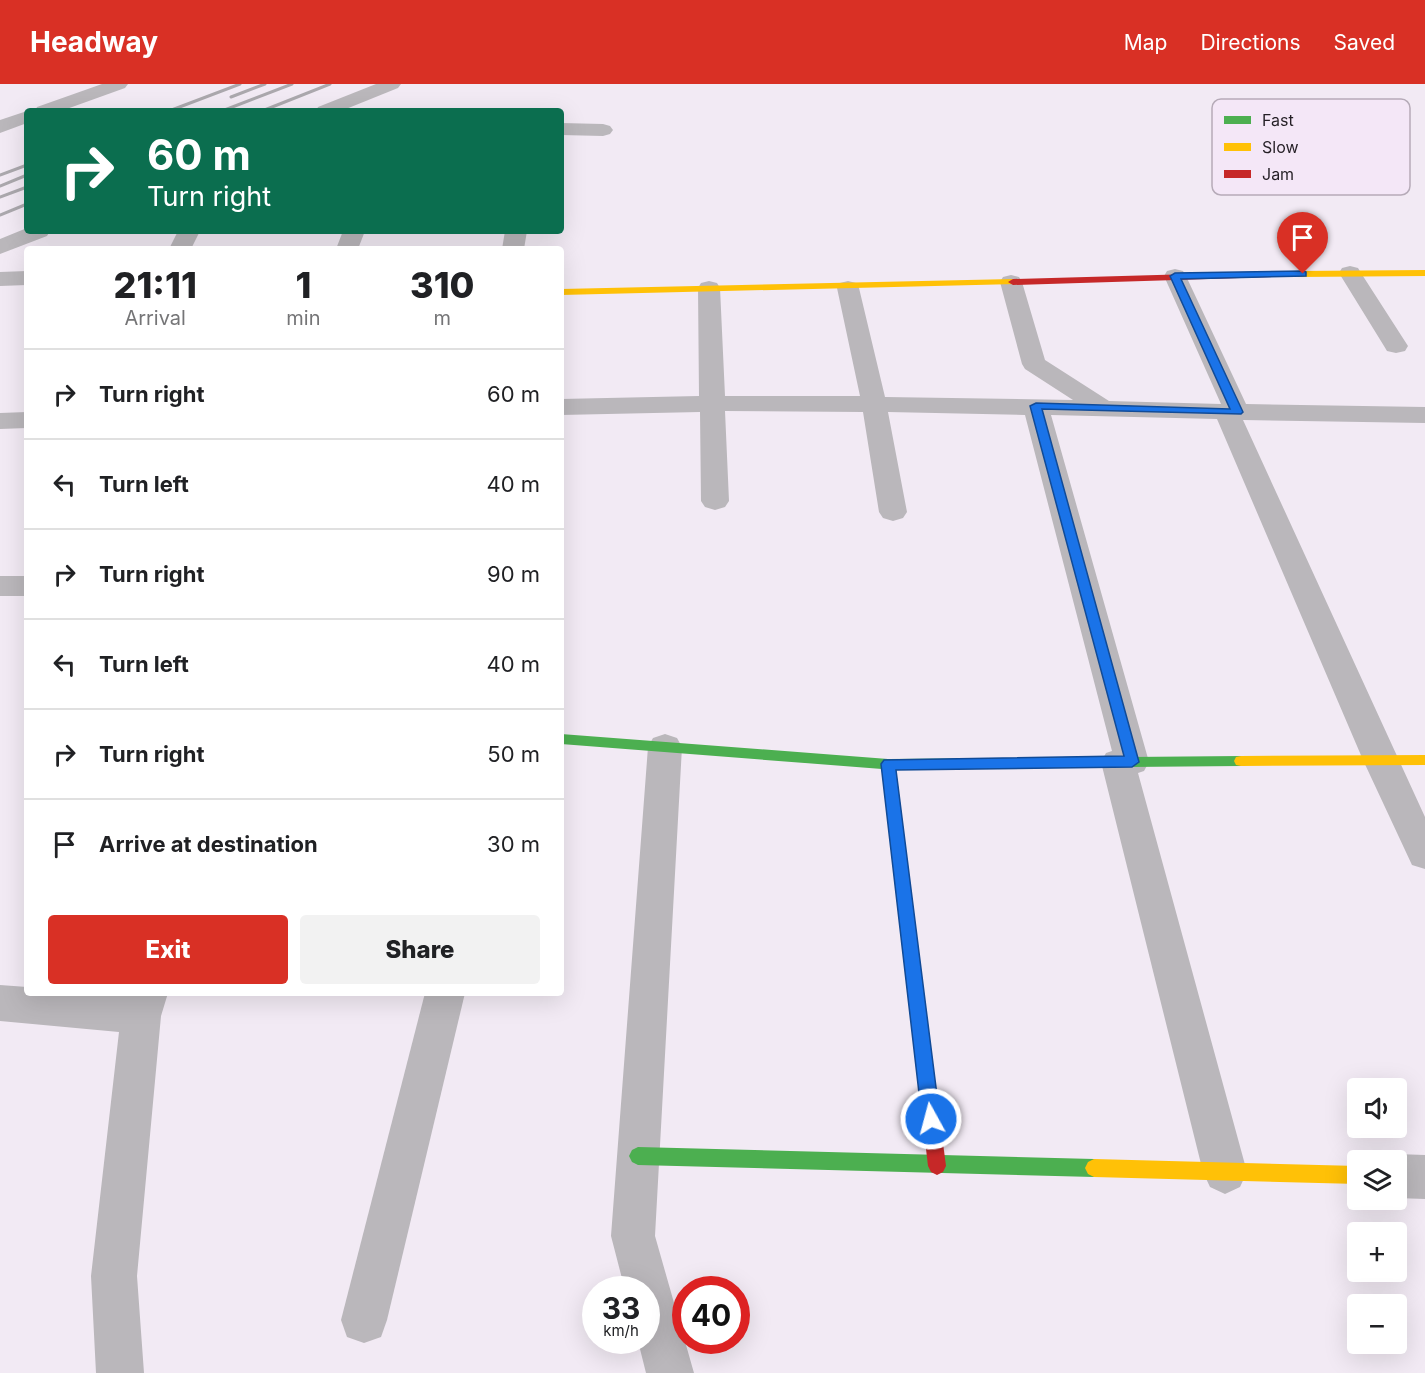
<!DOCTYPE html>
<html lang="en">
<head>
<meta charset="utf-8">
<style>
  :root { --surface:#fff; --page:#f2f2f2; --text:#202124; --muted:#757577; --line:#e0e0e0; --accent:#d93025 }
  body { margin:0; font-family:Inter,sans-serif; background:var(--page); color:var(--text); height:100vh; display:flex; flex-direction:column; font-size:22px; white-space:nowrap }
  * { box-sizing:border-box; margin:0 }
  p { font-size:20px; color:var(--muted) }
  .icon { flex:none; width:33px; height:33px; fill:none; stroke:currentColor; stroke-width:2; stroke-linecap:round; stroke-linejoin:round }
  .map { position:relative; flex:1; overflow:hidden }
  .side { position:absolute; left:24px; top:162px; width:540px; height:750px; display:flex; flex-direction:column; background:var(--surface); border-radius:6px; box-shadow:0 6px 24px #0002 }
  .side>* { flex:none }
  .banner { position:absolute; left:24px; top:24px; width:540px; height:126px; border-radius:6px; box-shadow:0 6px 24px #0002; background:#0b6e4f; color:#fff; overflow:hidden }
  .tools { position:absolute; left:1347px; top:994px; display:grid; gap:12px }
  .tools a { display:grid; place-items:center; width:60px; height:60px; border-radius:6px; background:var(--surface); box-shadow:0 6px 24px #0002; font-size:30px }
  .speed { position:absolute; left:582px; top:1192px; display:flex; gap:12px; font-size:30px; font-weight:700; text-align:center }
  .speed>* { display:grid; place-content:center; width:78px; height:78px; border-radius:50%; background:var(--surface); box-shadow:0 6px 24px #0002; line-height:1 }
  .speed small { font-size:15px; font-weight:400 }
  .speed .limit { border:9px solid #d22; background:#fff; color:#111 }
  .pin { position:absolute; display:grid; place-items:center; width:51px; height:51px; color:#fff; margin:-62px -26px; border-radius:50% 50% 50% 0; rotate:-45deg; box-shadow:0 0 6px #0007 }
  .pin .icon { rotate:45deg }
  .me { position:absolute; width:66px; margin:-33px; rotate:353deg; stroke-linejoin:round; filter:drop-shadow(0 0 4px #0008) }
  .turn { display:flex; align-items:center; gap:21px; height:126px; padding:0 24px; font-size:27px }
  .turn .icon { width:78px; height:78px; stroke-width:2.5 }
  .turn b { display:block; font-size:42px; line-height:51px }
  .eta { display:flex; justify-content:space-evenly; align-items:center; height:102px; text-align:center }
  .eta b { font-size:36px; font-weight:800; line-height:42px }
  .cta { display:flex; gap:12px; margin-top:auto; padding:12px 24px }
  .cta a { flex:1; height:69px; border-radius:6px; background:var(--accent); color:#fff; font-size:24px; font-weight:800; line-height:69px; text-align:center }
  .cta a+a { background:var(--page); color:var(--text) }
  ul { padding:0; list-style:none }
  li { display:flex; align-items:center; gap:18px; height:90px; padding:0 24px; border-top:2px solid var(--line) }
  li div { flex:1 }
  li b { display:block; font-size:22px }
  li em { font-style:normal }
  header { display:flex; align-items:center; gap:36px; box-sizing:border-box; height:84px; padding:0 30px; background:var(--accent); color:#fff }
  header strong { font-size:28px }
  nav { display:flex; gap:33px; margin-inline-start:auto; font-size:21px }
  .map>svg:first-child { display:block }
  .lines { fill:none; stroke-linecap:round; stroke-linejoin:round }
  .street { fill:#bab7bb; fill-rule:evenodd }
  .fast { fill:#4caf50; fill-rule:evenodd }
  .slow { fill:#ffc107; fill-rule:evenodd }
  .jam { fill:#c62828; fill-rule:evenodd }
  .rail { stroke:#aba8ad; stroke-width:3 }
  .route { fill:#1a73e8; stroke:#114b97; stroke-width:1.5 }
  .key { fill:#f4e7f7; stroke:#b6abb8; stroke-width:1.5 }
  .key-label { font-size:16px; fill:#241f25 }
</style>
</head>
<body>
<header>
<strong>Headway</strong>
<nav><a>Map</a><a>Directions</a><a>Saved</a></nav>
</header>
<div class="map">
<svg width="1425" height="1289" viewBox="0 0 1425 1289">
  <rect width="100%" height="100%" fill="#f2eaf4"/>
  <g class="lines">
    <!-- street -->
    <g class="street">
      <path d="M 102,0 L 128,0 L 125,4 L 61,27 L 35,27 L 37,23 Z"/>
      <path d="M 376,0 L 401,0 L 398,4 L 341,27 L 316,27 L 318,23 Z"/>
      <path d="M 27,27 L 27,39 L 0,49 L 0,36 Z"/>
      <path d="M 561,39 L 603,40 L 610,42 L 613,46 L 610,50 L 603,52 L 561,51 Z"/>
      <path d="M 27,144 L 27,147 L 50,147 L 47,152 L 0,170 L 0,155 Z"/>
      <path d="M 178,147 L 200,147 L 191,165 L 169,165 Z"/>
      <path d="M 343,147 L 365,147 L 358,165 L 336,165 Z"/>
      <path d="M 505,147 L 527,147 L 524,165 L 502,165 Z"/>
      <path d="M 1350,182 L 1358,184 L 1361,189 L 1408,262 L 1405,267 L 1396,269 L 1387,267 L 1384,262 L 1339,189 L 1342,184 Z"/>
      <path d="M 1175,185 L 1183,187 L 1186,192 L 1246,320 L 1425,323 L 1425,339 L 1243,336 L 1425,733 L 1425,785 L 1412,781 L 1363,676 L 1217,335 L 1051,331 L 1149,678 L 1144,687 L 1138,689 L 1247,1088 L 1240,1103 L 1225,1110 L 1210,1103 L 1203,1088 L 1101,678 L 1106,669 L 1112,667 L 1025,331 L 888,328 L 907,428 L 903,434 L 893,437 L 883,434 L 879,428 L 863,328 L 725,327 L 729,417 L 725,423 L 715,426 L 705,423 L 701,417 L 700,328 L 561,331 L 561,315 L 699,312 L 698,204 L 701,199 L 709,197 L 717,199 L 720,204 L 725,312 L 860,312 L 837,204 L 840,199 L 848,197 L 856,199 L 859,204 L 885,313 L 1073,316 L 1025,285 L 1022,280 L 1000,198 L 1003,193 L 1011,191 L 1019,193 L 1022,198 L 1045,276 L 1109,317 L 1221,320 L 1164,192 L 1167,187 Z"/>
      <path d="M 27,187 L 27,201 L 0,202 L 0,188 Z"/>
      <path d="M 27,328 L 27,344 L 0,345 L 0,329 Z"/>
      <rect x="0" y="492" width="27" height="20"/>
      <path d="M 665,650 L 677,654 L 682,663 L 655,1152 L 694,1289 L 646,1289 L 638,1257 L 646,1257 L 646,1206 L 625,1206 L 611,1152 L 648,663 L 653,654 Z"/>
      <path d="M 0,901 L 27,903 L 27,909 L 89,909 L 127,912 L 128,909 L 168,909 L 161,932 L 137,1192 L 144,1289 L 96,1289 L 91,1192 L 119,948 L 0,937 Z"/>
      <path d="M 425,909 L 465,909 L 387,1236 L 381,1253 L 364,1259 L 347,1253 L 341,1236 Z"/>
      <path d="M 1396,1070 L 1425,1071 L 1425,1115 L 1396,1114 L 1396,1077 L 1381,1077 Z"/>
    </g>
    <!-- fast -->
    <g class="fast">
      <path d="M 561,650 L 888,675 L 1241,672 L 1246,673 L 1248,677 L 1246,681 L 1241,682 L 896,685 L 927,937 L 925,942 L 919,945 L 913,942 L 911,937 L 882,685 L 561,660 Z"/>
      <path d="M 638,1063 L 1094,1075 L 1100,1078 L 1103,1084 L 1100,1090 L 1094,1093 L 638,1081 L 632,1078 L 629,1072 L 632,1066 Z"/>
    </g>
    <!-- slow -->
    <g class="slow">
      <path d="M 1425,186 L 1425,192 L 1298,193 L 1293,190 L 1298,187 Z"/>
      <path d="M 1013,195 L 1018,198 L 1016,200 L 561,211 L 561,205 Z"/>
      <path d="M 1425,671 L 1425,681 L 1241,682 L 1236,681 L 1234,677 L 1236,673 L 1241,672 Z"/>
      <path d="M 1094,1075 L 1358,1082 L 1358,1100 L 1094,1093 L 1088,1090 L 1085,1084 L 1088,1078 Z"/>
    </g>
    <!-- jam -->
    <g class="jam">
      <path d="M 1298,187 L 1301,188 L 1301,192 L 1013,201 L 1008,198 L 1013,195 Z"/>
      <path d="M 919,929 L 925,932 L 927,937 L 946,1082 L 943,1088 L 937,1091 L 931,1088 L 928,1082 L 911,937 L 913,932 Z"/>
    </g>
    <!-- rail -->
    <g class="rail">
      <path d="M 231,13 L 265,0"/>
      <path d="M 169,27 L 240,0"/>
      <path d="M 222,27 L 292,0"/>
      <path d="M 262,27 L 330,0"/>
      <path d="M 0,91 L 27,81"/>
      <path d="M 0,102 L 27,91"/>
      <path d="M 0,113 L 27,103"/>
      <path d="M 0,131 L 27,120"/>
    </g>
  </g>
  <!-- route -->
  <path class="route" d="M 1303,187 L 1306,188 L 1306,192 L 1181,195 L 1243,328 L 1241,330 L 1042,325 L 1139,678 L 1132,683 L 896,686 L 940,1035 L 937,1041 L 931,1043 L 925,1041 L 922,1035 L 881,680 L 884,676 L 1124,672 L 1030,322 L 1036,319 L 1230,325 L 1170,192 L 1175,189 Z"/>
  <!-- legend -->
  <rect x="1212" y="15" width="198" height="96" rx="9" class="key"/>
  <rect x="1224" y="32" width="27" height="8" fill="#4caf50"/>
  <rect x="1224" y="59" width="27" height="8" fill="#ffc107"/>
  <rect x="1224" y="86" width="27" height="8" fill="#c62828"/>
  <g class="key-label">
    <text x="1262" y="42">Fast</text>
    <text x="1262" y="69">Slow</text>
    <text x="1262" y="96">Jam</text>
  </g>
</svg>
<div class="tools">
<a><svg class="icon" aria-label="sound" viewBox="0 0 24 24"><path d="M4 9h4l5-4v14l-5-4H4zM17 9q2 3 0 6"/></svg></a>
<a><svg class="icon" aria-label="layers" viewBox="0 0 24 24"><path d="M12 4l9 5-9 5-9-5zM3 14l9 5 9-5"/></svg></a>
<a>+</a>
<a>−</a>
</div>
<div class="speed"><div>33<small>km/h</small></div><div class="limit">40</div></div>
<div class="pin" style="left:1303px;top:190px;background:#d93025"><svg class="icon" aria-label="arrive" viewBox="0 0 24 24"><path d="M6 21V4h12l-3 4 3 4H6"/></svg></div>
<svg class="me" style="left:931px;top:1035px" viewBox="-20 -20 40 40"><circle r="17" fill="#1a73e8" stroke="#fff" stroke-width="3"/><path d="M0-11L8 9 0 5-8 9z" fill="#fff"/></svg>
<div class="banner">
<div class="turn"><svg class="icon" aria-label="right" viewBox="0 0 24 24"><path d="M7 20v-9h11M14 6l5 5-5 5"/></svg><div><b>60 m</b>Turn right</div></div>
</div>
<section class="side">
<div class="eta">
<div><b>21:11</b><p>Arrival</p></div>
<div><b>1</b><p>min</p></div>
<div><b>310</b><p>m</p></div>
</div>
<ul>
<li><svg class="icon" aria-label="right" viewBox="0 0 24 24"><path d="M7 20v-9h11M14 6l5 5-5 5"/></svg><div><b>Turn right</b></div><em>60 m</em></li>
<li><svg class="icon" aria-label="left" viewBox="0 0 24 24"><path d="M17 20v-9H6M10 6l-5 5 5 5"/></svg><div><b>Turn left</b></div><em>40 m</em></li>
<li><svg class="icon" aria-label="right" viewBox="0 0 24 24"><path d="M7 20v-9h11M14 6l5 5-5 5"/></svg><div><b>Turn right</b></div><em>90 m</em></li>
<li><svg class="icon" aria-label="left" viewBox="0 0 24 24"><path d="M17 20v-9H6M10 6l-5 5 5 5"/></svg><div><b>Turn left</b></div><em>40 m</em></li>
<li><svg class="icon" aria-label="right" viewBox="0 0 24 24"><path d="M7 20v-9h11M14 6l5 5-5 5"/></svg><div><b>Turn right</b></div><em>50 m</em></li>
<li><svg class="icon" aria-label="arrive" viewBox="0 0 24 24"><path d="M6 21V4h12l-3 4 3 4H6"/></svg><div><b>Arrive at destination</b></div><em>30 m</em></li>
</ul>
<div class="cta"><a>Exit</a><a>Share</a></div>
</section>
</div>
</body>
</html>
